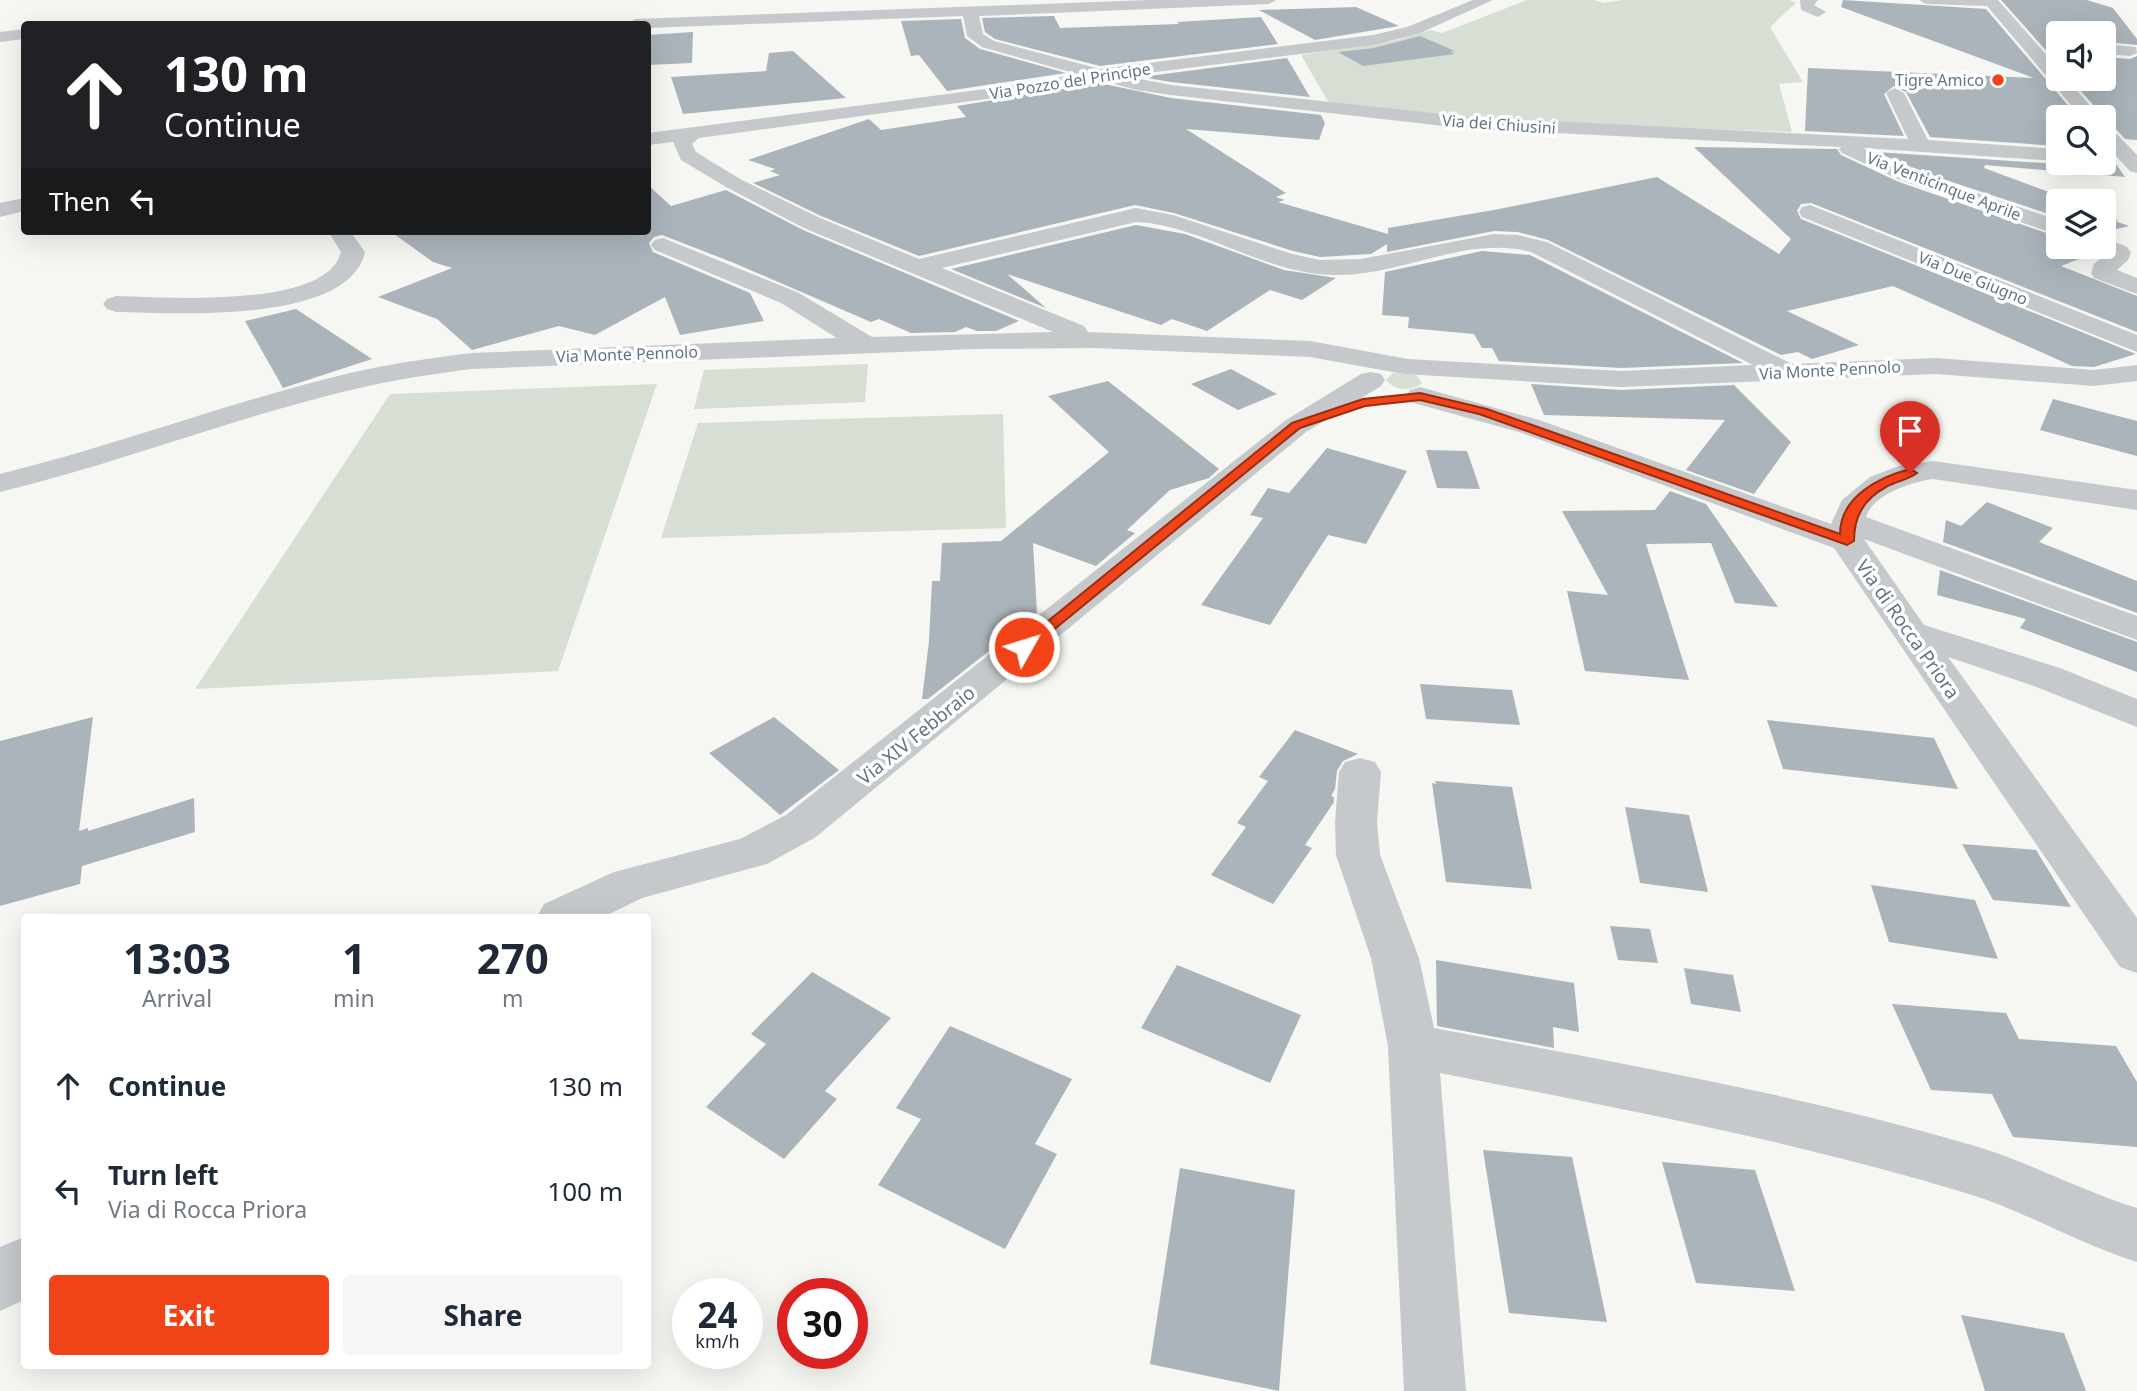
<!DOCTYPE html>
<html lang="en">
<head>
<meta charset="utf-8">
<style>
  :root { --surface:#fff; --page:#f6f6f7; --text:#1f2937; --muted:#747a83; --accent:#f14317 }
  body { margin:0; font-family:"Noto Sans",sans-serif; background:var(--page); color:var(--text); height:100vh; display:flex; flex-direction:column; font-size:26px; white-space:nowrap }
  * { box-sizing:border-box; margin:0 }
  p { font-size:23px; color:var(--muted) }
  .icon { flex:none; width:38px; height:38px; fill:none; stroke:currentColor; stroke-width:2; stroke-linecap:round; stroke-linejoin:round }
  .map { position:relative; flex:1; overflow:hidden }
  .details { position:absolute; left:21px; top:914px; width:630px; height:455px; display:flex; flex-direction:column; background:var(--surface); border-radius:7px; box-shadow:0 7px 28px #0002 }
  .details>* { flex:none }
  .banner { position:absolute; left:21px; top:21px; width:630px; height:214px; border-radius:7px; box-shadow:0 7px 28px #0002; background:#202124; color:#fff; overflow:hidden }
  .buttons { position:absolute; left:2046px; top:21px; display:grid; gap:14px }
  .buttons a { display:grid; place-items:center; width:70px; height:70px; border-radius:7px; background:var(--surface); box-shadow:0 7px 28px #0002; font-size:35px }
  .speed { position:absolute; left:672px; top:1278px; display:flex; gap:14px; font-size:35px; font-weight:700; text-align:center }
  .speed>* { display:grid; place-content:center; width:91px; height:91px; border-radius:50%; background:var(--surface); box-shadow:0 7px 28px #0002; line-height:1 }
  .speed small { font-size:18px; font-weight:400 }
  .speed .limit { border:10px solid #d22; background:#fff; color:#111 }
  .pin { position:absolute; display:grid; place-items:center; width:60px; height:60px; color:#fff; margin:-72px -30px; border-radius:50% 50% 50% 0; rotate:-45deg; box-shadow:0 0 7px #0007 }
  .pin .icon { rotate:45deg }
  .me { position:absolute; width:77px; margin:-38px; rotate:51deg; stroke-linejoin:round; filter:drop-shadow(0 0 5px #0008) }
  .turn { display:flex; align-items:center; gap:24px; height:147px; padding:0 28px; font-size:32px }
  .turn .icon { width:91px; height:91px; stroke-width:2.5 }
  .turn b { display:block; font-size:49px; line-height:60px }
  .then { display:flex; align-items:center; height:66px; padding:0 28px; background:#0003; gap:14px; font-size:26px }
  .eta { display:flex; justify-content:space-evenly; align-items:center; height:119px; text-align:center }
  .eta b { font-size:42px; font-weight:700; line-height:49px }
  .cta { display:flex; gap:14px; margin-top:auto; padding:14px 28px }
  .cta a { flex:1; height:80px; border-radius:7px; background:var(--accent); color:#fff; font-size:28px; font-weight:700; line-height:80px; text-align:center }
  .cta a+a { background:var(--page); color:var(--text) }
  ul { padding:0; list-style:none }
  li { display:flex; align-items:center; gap:21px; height:105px; padding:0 28px }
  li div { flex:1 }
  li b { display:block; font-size:26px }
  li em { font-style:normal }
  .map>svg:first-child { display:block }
  .green { fill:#d7ded3 }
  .building { fill:#abb4ba }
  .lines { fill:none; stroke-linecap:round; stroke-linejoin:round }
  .minor { fill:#c5c9cc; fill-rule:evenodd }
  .route { fill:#f14317; stroke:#9d2c0f; stroke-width:2 }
  .poi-dot { fill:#f14317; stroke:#fff; stroke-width:2.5 }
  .labels { text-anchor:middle; stroke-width:7; stroke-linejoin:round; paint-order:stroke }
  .far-poi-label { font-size:16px; fill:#627786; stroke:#fff; text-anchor:end }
  .far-street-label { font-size:16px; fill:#627786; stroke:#fff }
  .street-label { font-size:19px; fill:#627786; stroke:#fff }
</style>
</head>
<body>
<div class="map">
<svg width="2137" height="1391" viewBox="0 0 2137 1391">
  <rect width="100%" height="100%" fill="#f6f6f2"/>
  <!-- green -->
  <g class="green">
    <path d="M 1527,0 L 1594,0 L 1603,3 L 1623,0 L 1789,0 L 1796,3 L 1770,27 L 1803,82 L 1779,84 L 1792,132 L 1515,122 L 1330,105 L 1301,55 L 1397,40 L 1430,30 L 1442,33 Z"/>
    <path d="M 868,364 L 865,402 L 694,409 L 704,370 Z"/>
    <path d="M 1393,373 L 1416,375 L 1422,383 C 1411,392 1395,391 1386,380 Z"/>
    <path d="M 657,384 L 558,671 L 195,689 L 390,394 Z"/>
    <path d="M 1003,414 L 1006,528 L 661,538 L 698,423 Z"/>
  </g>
  <!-- building -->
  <g class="building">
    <path d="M 1843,0 L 1986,9 L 2078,117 L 2058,117 L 2058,146 L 1930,137 L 1906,92 L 1894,86 L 1884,94 L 1904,136 L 1805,131 L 1808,68 L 2034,78 L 1841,7 Z"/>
    <path d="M 2001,0 L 2087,0 L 2113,8 L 2137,39 L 2137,45 L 2104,42 L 2104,33 L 2058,33 L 2058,64 Z"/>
    <path d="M 1356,7 L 1399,26 L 1315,40 L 1259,10 Z"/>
    <path d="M 1054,16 L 1060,28 L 1179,24 L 1177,22 L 1261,17 L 1278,44 L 1100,66 L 995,39 L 985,32 L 982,18 Z"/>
    <path d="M 961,19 L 965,38 L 980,49 L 1066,73 L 947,91 L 919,55 L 911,56 L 901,21 Z"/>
    <path d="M 693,32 L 692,63 L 648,65 L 648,35 Z"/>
    <path d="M 1420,36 L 1455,51 L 1450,52 L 1455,54 L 1363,66 L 1338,52 L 1374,48 Z"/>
    <path d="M 793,51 L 846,98 L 683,114 L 671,77 L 766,71 L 769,53 Z"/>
    <path d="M 2104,57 L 2130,59 L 2137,56 L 2137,140 L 2125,139 L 2113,126 L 2104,124 L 2104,117 L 2070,79 L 2104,79 Z"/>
    <path d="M 1287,58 L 1310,97 L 1171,82 L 1141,77 Z"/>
    <path d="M 1099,83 L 1171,98 L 1321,115 L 1325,123 L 1319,140 L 1186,129 L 1286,193 L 1276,197 L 1285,200 L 1278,202 L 1388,234 L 1388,228 L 1494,210 L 1657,177 L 1779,254 L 1791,239 L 1694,147 L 1837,149 L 1841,155 L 1899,182 L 2058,237 L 2058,247 L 2070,247 L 2092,254 L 2061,266 L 2137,296 L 2137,332 L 1811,203 L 1801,204 L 1797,211 L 1801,219 L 2136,354 L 2094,367 L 2072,366 L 1893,286 L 1787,311 L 1859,345 L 1812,359 L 1798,352 L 1781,355 L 1548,240 L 1518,232 L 1494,231 L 1387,252 L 1387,244 L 1371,254 L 1320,257 L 1293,251 L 1174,213 L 1135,205 L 919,256 L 821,216 L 753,183 L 780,175 L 770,171 L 775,169 L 748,160 L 869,119 L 881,130 L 966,117 L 957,106 Z"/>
    <path d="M 2104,146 L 2125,177 L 1985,165 L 1984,168 L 2073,201 L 2058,201 L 2058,217 L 1915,170 L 1877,152 L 2058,164 L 2104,163 Z"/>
    <path d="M 648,185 L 671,206 L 726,190 L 803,230 L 1019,321 L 996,331 L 977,331 L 966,327 L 955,332 L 911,333 L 879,319 L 871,322 L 734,263 L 662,235 L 654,237 L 649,243 L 653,252 L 750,293 L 764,321 L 680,335 L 665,297 L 595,335 L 559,326 L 472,350 L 437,319 L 378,297 L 452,268 L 433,262 L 390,231 L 648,231 Z"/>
    <path d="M 2104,213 L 2108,214 L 2104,215 L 2119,221 L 2115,221 L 2129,226 L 2104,232 Z"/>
    <path d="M 1136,225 L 1185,234 L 1284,270 L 1336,278 L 1302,300 L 1270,290 L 1207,331 L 1172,319 L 1161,325 L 1007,274 L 1046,308 L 951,269 Z"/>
    <path d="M 1482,251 L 1530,255 L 1743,363 L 1621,368 L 1499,361 L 1492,348 L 1482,348 L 1474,334 L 1408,328 L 1409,317 L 1382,315 L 1385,272 Z"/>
    <path d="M 296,309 L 372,359 L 283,388 L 245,321 Z"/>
    <path d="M 1231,369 L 1277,394 L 1238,410 L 1191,384 Z"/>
    <path d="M 1108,381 L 1219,469 L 1209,478 L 1170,490 L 1127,530 L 1135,533 L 1096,566 L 1033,543 L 1037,613 L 1027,618 L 1012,633 L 928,699 L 922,699 L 929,641 L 932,581 L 940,581 L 942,543 L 1001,541 L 1109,452 L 1048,396 Z"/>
    <path d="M 1531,384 L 1621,390 L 1734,385 L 1791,442 L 1754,494 L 1686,470 L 1725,420 L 1544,415 Z"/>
    <path d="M 2053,399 L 2137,421 L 2137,456 L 2040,430 Z"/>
    <path d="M 1327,448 L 1407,471 L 1366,544 L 1328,535 L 1270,625 L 1201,605 L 1263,518 L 1250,515 L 1268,488 L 1289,493 Z"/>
    <path d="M 1426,450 L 1467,451 L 1480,489 L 1437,488 Z"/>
    <path d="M 1670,491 L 1706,504 L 1778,607 L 1735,603 L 1711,543 L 1646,544 L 1689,680 L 1585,671 L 1567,591 L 1608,595 L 1562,511 L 1655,510 Z"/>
    <path d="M 1987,502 L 2053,528 L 2039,542 L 2137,581 L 2137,613 L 1943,542 L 1946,520 L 1961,526 Z"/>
    <path d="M 1940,570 L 2137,642 L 2137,672 L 2020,628 L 2026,619 L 1937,595 Z"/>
    <path d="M 1420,684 L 1512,690 L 1520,725 L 1426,719 Z"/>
    <path d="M 93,717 L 79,831 L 88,828 L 88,831 L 194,798 L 195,832 L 82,866 L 80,884 L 0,906 L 0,741 Z"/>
    <path d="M 774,717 L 839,770 L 780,815 L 709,753 Z"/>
    <path d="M 1767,720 L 1934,738 L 1958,789 L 1783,769 Z"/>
    <path d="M 1295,730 L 1358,754 L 1343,761 L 1337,771 L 1335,789 L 1331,796 L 1334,797 L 1334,802 L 1305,845 L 1312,848 L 1273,904 L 1211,875 L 1246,827 L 1237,823 L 1268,781 L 1259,777 Z"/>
    <path d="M 1435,781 L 1512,787 L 1532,889 L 1446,882 L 1432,783 L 1436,784 Z"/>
    <path d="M 1625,807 L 1689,815 L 1708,892 L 1640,883 Z"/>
    <path d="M 1962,844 L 2036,850 L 2071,907 L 1993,900 Z"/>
    <path d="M 1871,885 L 1975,900 L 1998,959 L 1889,942 Z"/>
    <path d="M 1610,926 L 1650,929 L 1658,963 L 1618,960 Z"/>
    <path d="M 1436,960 L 1574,983 L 1579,1032 L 1553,1027 L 1554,1048 L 1437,1026 Z"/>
    <path d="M 1177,965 L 1301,1015 L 1270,1083 L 1141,1028 Z"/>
    <path d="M 1684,968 L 1733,975 L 1741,1012 L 1691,1004 Z"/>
    <path d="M 812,972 L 891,1018 L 825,1091 L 837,1099 L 784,1159 L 706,1107 L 766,1044 L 751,1034 Z"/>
    <path d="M 1892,1004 L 2006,1013 L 2019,1039 L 2116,1046 L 2137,1082 L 2137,1147 L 2013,1137 L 1992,1094 L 1931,1090 Z"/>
    <path d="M 950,1026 L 1072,1079 L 1035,1144 L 1057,1154 L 1005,1249 L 878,1185 L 921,1119 L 896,1108 Z"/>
    <path d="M 1483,1150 L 1572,1157 L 1607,1322 L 1509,1313 Z"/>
    <path d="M 1662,1162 L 1755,1170 L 1795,1291 L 1696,1283 Z"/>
    <path d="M 1180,1168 L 1295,1190 L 1279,1391 L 1150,1364 Z"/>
    <path d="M 1961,1315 L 2064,1333 L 2086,1391 L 1985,1391 Z"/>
  </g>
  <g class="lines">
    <!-- minor -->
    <g class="minor">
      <path d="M 1149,0 L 1276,0 L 1269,4 L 979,16 L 983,34 L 994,41 L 1100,69 L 1373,35 L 1407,27 L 1473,0 L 1493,0 L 1418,34 L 1373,45 L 1124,76 L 1171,85 L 1470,117 L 1908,139 L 1886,93 L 1895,88 L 1904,93 L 1928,140 L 2058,149 L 2058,161 L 1863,148 L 1914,172 L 2058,220 L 2058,235 L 1900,180 L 1842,153 L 1839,149 L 1841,147 L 1470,129 L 1171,95 L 1137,90 L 1099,80 L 1024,94 L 699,138 L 692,144 L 696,152 L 740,179 L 820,218 L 919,259 L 1136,208 L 1173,215 L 1292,254 L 1320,260 L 1361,259 L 1494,234 L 1518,235 L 1547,242 L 1792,364 L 1936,358 L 2094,370 L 2137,365 L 2137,381 L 2094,386 L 1936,374 L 1621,387 L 1404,374 L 1310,357 L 1093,348 L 975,349 L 471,369 C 432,374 393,380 355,389 C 235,417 120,463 0,492 L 0,474 C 118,445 232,401 350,373 C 390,364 430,358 471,353 L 837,338 L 781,303 L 655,250 L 651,245 L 655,240 L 663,238 L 799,293 L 872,337 L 1053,332 L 804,228 L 726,187 L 681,160 L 673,142 L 648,145 L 648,133 L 1024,84 L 1077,74 L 982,47 L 967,36 L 963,16 L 648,28 L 648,24 L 627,24 L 635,19 ZM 1136,222 C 1203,225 1265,275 1336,275 C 1401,276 1466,235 1531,252 L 1753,365 L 1621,371 L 1408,359 L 1310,341 L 1088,332 L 1084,326 L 942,268 Z"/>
      <path d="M 1800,0 L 1818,0 L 1814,5 L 1826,12 L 1818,17 L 1801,10 Z"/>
      <path d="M 1919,0 L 1998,0 L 2058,68 L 2058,79 L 2067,79 L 2100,117 L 2081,117 L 1987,6 L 1926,4 Z"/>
      <path d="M 24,29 L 24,39 L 0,42 L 0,32 Z"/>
      <path d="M 2104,44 L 2136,47 L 2137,53 L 2130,56 L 2104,54 Z"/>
      <path d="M 2104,126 L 2111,128 L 2137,155 L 2137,173 L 2130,171 L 2104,143 Z"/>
      <path d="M 24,198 L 24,211 L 0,217 L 0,203 Z"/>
      <path d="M 1810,205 L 2137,335 L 2137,352 L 1802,217 L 1799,212 L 1802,207 Z"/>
      <path d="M 328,231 L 350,231 L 365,252 C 349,325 173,313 116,312 L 107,309 L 103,304 L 107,299 L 116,296 C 162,297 327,310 341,252 Z"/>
      <path d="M 2104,237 L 2127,247 L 2131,252 L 2128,260 L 2117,270 L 2137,278 L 2137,294 L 2094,278 L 2091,273 L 2094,264 L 2106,254 L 2094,247 L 2104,247 Z"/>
      <path d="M 1371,372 L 1381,374 L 1385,380 L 1381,386 L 1306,432 L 816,837 L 767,864 L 642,898 L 603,917 L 537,917 L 544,904 L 614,872 L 740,839 L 786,815 L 1286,420 L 1361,374 Z"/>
      <path d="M 1420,387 L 1539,420 L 1831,524 L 1842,500 L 1870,477 L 1899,466 L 1933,461 L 2137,490 L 2137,510 L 1933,479 C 1912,482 1873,494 1866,517 L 2137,616 L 2137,640 L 1864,539 L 1924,625 L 2060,668 L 2137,699 L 2137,727 L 2034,686 L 1948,657 L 2137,918 L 2137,973 L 2120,967 L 1834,548 L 1519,432 L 1410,402 L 1406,396 L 1410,390 Z"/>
      <path d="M 1360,758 L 1375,762 L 1381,772 L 1377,822 L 1380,855 L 1419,958 L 1434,1028 C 1613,1062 1794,1093 1968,1144 C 2026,1160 2079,1190 2137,1208 L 2137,1262 C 2079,1244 2027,1212 1969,1194 C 1797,1141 1617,1108 1440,1073 L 1466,1391 L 1404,1391 L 1388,1046 L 1371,958 L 1336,855 L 1335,822 L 1339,772 L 1345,762 Z"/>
      <path d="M 24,1237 L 24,1300 L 0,1311 L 0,1247 Z"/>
    </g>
  </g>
  <!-- route -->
  <path class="route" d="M 1420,393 L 1487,409 L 1840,534 C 1840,497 1879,477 1910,469 L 1917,473 C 1908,480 1896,481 1886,487 C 1864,499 1854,516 1854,541 L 1847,545 L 1479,414 L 1420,400 L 1365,406 L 1300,428 L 1029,650 L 1019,650 L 1016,647 L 1292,423 L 1363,399 Z"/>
  <!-- markers -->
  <circle class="poi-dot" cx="1998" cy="80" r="7"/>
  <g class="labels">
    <!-- far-poi labels -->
    <g class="far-poi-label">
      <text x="1984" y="86">Tigre Amico</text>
    </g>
    <!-- far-street labels -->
    <g class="far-street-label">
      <text transform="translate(1070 81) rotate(-9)" y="6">Via Pozzo del Principe</text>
      <text transform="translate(1499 124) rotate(4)" y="6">Via dei Chiusini</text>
      <text transform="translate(1944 186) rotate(21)" y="6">Via Venticinque Aprile</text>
      <text transform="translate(1973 278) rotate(22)" y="6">Via Due Giugno</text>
      <text transform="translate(627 354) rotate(-2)" y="6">Via Monte Pennolo</text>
      <text transform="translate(1830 370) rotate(-3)" y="6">Via Monte Pennolo</text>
    </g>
    <!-- street labels -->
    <g class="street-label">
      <text transform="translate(1908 629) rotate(55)" y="7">Via di Rocca Priora</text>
      <text transform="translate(916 735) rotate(-39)" y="7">Via XIV Febbraio</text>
    </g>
  </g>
</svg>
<div class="buttons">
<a><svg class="icon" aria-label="sound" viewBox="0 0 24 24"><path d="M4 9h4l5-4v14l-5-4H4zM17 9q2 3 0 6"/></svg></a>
<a><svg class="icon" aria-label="search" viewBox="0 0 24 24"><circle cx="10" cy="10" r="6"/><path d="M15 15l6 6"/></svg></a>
<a><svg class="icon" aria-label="layers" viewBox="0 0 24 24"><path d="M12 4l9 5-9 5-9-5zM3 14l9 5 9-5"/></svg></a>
</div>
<div class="speed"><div>24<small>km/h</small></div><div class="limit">30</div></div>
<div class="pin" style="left:1910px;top:473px;background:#d93025"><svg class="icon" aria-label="arrive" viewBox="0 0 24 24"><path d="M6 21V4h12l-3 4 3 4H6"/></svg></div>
<svg class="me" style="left:1024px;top:647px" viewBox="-20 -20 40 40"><circle r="17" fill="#f14317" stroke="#fff" stroke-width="3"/><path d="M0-11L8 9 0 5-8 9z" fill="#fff"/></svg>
<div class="banner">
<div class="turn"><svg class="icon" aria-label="ahead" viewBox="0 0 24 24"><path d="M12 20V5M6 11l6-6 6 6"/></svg><div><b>130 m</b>Continue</div></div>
<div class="then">Then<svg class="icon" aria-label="left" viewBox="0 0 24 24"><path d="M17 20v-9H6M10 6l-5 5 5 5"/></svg></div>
</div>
<section class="details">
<div class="eta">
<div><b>13:03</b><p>Arrival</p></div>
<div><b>1</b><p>min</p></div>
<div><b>270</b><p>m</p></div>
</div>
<ul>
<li><svg class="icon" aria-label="ahead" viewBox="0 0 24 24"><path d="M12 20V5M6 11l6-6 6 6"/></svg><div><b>Continue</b></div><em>130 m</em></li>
<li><svg class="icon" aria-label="left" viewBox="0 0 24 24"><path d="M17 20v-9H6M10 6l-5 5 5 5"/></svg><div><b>Turn left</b><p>Via di Rocca Priora</p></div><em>100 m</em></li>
</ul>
<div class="cta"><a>Exit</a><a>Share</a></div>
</section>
</div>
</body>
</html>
